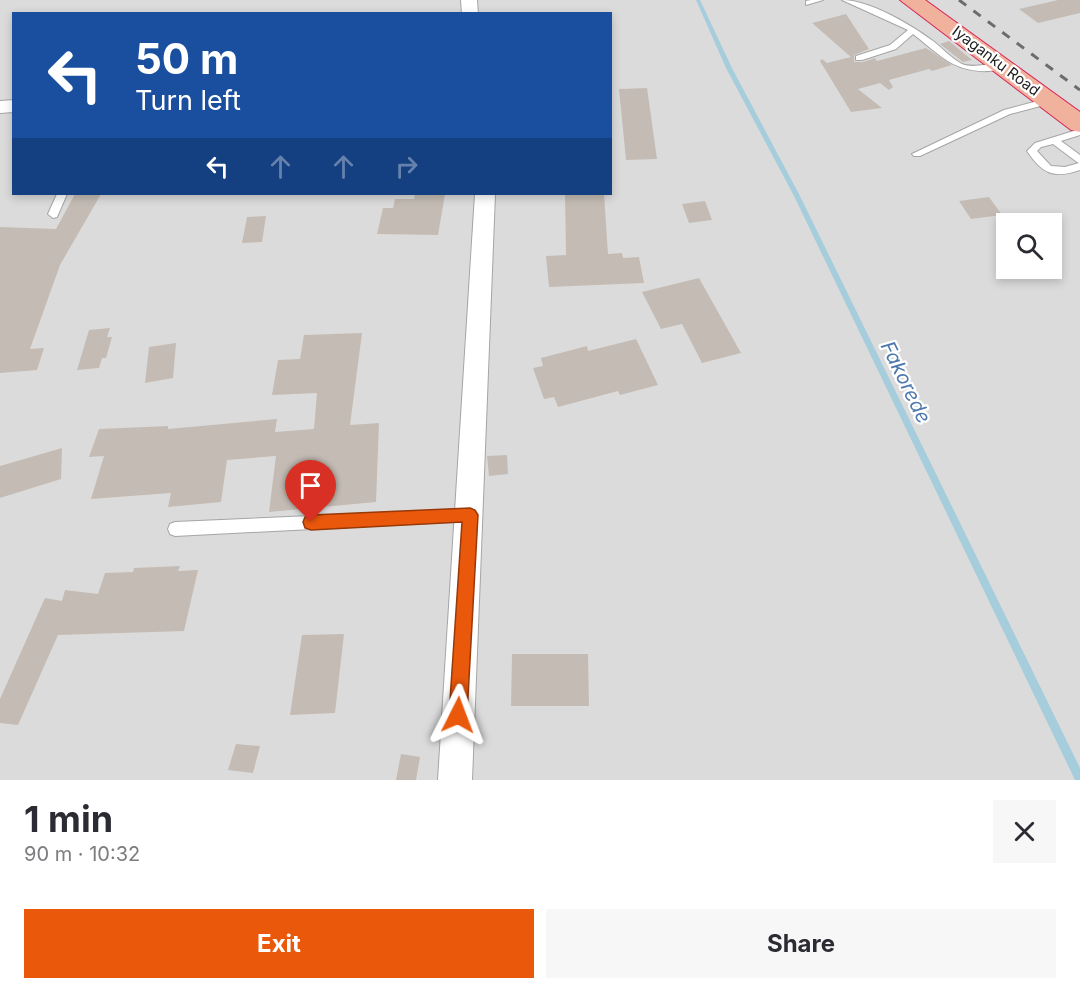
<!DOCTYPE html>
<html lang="en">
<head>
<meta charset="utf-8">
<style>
  :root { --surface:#fff; --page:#f7f7f7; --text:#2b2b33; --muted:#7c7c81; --accent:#ea580c }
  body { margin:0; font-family:Inter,sans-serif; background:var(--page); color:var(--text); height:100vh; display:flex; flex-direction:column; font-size:22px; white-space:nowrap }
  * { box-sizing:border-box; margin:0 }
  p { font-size:20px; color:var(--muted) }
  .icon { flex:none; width:33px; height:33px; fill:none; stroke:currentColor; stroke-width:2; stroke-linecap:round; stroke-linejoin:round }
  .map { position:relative; height:780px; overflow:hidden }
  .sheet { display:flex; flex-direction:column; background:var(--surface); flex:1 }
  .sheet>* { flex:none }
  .banner { position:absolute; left:12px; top:12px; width:600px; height:183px; border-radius:0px; box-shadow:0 3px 9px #0003; background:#1a4fa0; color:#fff; overflow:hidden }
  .controls { position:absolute; left:996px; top:213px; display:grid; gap:12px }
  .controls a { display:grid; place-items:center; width:66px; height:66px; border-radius:0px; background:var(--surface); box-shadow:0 3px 9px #0003; font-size:30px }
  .pin { position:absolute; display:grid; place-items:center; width:51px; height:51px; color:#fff; margin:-62px -26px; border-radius:50% 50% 50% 0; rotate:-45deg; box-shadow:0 0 6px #0007 }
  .pin .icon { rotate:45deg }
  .me { position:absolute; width:66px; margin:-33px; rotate:3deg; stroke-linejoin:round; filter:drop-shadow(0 0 4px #0008) }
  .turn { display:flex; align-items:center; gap:21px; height:126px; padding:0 24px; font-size:27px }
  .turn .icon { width:78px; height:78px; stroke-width:2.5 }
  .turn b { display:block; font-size:42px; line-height:51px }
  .lanes { display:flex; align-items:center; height:57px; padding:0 24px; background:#0003; justify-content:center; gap:30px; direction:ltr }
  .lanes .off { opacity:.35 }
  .round { display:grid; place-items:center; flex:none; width:63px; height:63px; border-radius:0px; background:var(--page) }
  .overview { display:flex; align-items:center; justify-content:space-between; height:102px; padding:0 24px }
  h1 { font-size:36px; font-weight:700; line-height:45px }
  .button { display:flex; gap:12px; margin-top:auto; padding:12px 24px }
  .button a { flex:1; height:69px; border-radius:0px; background:var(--accent); color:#fff; font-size:24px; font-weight:700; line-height:69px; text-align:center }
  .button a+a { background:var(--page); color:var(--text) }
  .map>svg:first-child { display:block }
  .residential { fill:#dcdbdb; fill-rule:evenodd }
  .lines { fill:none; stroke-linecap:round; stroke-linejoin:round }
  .stream { fill:#a5cddc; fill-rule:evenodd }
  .building { fill:#c4bcb4 }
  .service-casing { stroke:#a5a5a5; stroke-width:2 }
  .minor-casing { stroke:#a5a5a5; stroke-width:2 }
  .trunk-casing { stroke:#d8265b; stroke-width:2 }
  .service { fill:#fff; fill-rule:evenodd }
  .minor { fill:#fff; fill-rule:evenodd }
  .trunk { fill:#f0b29c; fill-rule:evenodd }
  .rail { stroke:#6c6c6c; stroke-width:3; stroke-dasharray:9 9; stroke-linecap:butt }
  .route { fill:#ea580c; stroke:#983908; stroke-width:1.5 }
  .labels { text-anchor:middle; stroke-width:4.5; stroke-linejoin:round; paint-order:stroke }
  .far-street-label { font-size:15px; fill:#1e1e1e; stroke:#fff }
  .water-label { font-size:20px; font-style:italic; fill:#4c78ad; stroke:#fff }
</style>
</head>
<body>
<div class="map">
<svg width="1080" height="780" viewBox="0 0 1080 780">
  <rect width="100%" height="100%" fill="#efece5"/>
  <!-- residential -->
  <path class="residential" d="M 0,0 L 1080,0 L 1080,780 L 0,780 ZM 14,14 L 610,14 L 610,194 L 14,194 ZM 1006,224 L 1052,224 L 1052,268 L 1006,268 Z"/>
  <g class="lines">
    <!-- stream -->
    <path class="stream" d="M 696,0 L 700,0 L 732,68 L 800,196 L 1080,768 L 1080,780 L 1075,780 L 794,196 L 726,68 Z"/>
  </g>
  <!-- building -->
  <g class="building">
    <path d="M 1058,0 L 1080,0 L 1080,13 L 1038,23 L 1019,9 Z"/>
    <path d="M 846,14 L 869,49 L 854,55 L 854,62 L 863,62 L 875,58 L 877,61 L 926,48 L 952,65 L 932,71 L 929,69 L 889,80 L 893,87 L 889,90 L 880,83 L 858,89 L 882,108 L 851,112 L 820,61 L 822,59 L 827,63 L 851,57 L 812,23 Z"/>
    <path d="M 949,41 L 972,60 L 963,62 L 940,44 Z"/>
    <path d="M 647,88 L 657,159 L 626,160 L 619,89 Z"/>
    <path d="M 75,194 L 101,194 L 60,265 L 30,349 L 44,348 L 37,370 L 0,373 L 0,227 L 56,229 Z"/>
    <path d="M 415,194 L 445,194 L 438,235 L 377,234 L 383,208 L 393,208 L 395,199 L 414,199 Z"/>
    <path d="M 565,194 L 604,194 L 608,254 L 622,253 L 623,258 L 639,257 L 644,283 L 549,287 L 546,256 L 566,255 Z"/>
    <path d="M 989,197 L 1002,215 L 971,219 L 959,201 Z"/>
    <path d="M 705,201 L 712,220 L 689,223 L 682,204 Z"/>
    <path d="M 266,216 L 262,242 L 242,243 L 247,217 Z"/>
    <path d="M 699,278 L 741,353 L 702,363 L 682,324 L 661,329 L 642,292 Z"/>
    <path d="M 110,328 L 107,337 L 112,337 L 106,358 L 102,358 L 99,368 L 77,370 L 89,330 Z"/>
    <path d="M 362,333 L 350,425 L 379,423 L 376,502 L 269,512 L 276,456 L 227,460 L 221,502 L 168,507 L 171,493 L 91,499 L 104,456 L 89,457 L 99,429 L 168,426 L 168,429 L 277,419 L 275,432 L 314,429 L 317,393 L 272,395 L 278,360 L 300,359 L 304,335 Z"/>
    <path d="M 636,339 L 658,385 L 620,395 L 618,391 L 558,407 L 554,397 L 544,399 L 533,368 L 543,366 L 541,358 L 587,346 L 588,351 Z"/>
    <path d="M 176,343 L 173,378 L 145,383 L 149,347 Z"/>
    <path d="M 62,448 L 61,479 L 0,498 L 0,466 Z"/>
    <path d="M 507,455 L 508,474 L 489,476 L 487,456 Z"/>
    <path d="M 180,566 L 178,571 L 198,570 L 184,631 L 58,635 L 18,725 L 0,723 L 0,699 L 45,598 L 62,601 L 65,590 L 98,594 L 105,573 L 133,572 L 134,568 Z"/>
    <path d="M 344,634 L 335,713 L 290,715 L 302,635 Z"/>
    <path d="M 512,654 L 588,654 L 589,706 L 511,706 Z"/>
    <path d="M 236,744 L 260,746 L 253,773 L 228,770 Z"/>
    <path d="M 401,754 L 420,757 L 416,780 L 396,780 Z"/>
  </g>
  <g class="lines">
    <!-- service casing -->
    <g class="service-casing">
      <g id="service">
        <path d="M 811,0 L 823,0 L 806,5 L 806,1 Z"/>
        <path d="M 842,0 C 870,0 911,25 933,41 C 942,48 952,59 962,64 C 976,70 996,59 1007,67 C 1002,70 996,70 989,71 C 954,73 939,54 913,34 L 896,49 L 862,60 L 856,60 L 856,56 L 890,45 L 908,30 Z"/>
        <path d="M 1049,98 L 1052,99 L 1052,103 L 1010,114 L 920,156 L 914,156 L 912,154 L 1004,110 Z"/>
        <path d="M 1080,129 L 1080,135 L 1061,141 L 1080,155 L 1080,170 C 1054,179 1042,174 1027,151 L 1035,143 ZM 1053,144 L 1077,162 L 1079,163 L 1065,167 L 1051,166 L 1037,151 L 1041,147 Z"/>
        <path d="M 57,194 L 67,194 L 57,217 L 53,218 L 48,214 Z"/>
        <path d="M 469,509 L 474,510 L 476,515 L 474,520 L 469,521 L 175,536 L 170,534 L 168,529 L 170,524 L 175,522 Z"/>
      </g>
    </g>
    <!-- minor casing -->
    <g class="minor-casing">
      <g id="minor">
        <path d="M 461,0 L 477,0 L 478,14 L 462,14 Z"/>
        <path d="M 14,100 L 14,112 L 0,113 L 0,101 Z"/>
        <path d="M 475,194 L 495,194 L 472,780 L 438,780 Z"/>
      </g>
    </g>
    <!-- trunk casing -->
    <g class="trunk-casing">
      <path id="trunk" d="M 900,0 L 925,0 L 1080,112 L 1080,132 L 1071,130 Z"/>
    </g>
    <!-- service -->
    <use href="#service" class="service"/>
    <!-- minor -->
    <use href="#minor" class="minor"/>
    <!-- trunk -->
    <use href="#trunk" class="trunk"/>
    <!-- rail -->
    <path class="rail" d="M 959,0 L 1080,90"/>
  </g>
  <!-- route -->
  <path class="route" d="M 470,508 L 475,510 L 478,515 L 467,715 L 465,721 L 458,724 L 452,721 L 449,715 L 462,522 L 311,530 L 305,528 L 303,522 L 305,517 L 311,515 Z"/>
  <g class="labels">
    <!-- far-street labels -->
    <g class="far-street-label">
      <text transform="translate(996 61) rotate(37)" y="5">Iyaganku Road</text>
    </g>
    <!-- water labels -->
    <g class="water-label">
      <text transform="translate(906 382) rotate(64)" y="7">Fakorede</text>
    </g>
  </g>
</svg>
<div class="controls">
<a><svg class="icon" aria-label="search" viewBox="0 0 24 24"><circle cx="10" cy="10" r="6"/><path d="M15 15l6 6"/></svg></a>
</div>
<div class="pin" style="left:311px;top:522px;background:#d93025"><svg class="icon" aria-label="arrive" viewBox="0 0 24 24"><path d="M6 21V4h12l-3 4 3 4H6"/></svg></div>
<svg class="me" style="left:458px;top:715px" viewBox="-20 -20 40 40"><path d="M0-17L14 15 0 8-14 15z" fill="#ea580c" stroke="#fff" stroke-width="4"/></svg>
<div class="banner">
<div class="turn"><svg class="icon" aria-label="left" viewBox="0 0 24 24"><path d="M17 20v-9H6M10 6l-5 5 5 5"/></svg><div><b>50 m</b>Turn left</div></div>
<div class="lanes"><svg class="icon" aria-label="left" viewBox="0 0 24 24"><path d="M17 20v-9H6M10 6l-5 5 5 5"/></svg><svg class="icon off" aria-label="ahead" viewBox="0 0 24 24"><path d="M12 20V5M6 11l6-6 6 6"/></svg><svg class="icon off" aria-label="ahead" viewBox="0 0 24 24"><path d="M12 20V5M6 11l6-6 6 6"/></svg><svg class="icon off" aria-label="right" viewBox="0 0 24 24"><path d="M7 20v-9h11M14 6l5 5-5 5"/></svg></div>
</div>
</div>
<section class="sheet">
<div class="overview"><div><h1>1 min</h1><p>90 m · 10:32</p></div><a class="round"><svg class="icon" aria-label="close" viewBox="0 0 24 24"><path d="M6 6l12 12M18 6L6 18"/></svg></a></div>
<div class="button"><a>Exit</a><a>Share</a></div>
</section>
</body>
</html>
